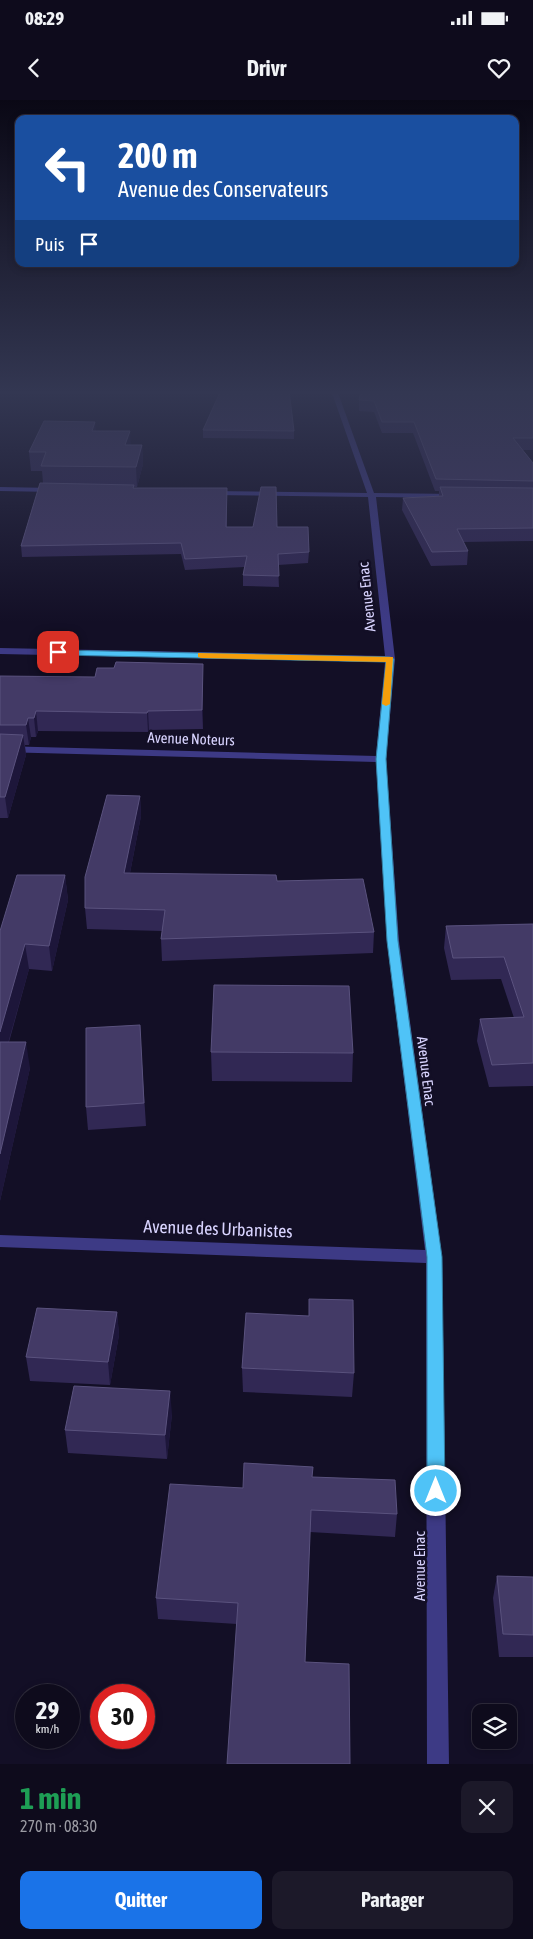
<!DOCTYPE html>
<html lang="fr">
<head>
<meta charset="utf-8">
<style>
  :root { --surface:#0e0b1c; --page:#1c1929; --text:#f1f3f6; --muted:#9b9ba3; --line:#2e2b3b; --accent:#1a73e8 }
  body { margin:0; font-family:"Asap Condensed",sans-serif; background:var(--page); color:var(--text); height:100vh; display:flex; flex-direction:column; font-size:19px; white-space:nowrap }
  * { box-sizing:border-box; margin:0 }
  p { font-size:16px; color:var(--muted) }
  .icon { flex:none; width:28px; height:28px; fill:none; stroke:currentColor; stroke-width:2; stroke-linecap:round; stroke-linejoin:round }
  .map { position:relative; height:1664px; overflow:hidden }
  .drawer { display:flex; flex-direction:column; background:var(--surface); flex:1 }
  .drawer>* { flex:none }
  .hud { position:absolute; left:15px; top:15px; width:504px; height:152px; border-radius:10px; box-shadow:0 2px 8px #0003,0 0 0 1px var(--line); background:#1a4fa0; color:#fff; overflow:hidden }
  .fabs { position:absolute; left:472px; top:1604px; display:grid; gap:10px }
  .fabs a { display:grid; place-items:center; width:45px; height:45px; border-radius:10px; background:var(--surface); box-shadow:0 2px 8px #0003,0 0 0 1px var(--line); font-size:25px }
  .speed { position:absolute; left:15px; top:1584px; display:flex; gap:10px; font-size:25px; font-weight:700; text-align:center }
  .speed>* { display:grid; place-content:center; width:65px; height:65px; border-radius:50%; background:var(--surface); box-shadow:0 2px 8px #0003,0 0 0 1px var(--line); line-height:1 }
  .speed small { font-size:12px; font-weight:400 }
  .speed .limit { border:8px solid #d22; background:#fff; color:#111 }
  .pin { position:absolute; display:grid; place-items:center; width:42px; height:42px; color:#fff; margin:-21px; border-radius:10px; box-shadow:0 2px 8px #0006 }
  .me { position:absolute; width:55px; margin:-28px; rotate:0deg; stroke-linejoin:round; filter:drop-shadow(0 0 4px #0008) }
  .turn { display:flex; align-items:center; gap:18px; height:105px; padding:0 20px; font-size:22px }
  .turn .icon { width:65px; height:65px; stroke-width:2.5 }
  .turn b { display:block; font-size:35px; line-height:42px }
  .then { display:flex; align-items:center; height:48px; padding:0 20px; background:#0003; gap:10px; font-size:19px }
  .round { display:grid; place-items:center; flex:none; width:52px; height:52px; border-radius:10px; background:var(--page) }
  .head { display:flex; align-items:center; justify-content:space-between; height:85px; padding:0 20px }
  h1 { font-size:30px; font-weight:700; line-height:38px; color:#1e9e55 }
  .action { display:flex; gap:10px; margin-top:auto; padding:10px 20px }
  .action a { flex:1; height:58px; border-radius:10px; background:var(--accent); color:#fff; font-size:20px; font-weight:700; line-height:58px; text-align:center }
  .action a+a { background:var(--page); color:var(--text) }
  .status { display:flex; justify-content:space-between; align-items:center; height:35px; padding:0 25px; background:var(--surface); direction:ltr }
  .status svg { height:14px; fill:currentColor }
  header { display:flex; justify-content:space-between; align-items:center; height:65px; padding:0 20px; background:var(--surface); font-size:22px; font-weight:700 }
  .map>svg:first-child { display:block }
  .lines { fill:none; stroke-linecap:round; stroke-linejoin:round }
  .street { fill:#3d3a85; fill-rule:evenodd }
  .wall { fill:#312854 }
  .shaded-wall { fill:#1d163a }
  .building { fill:#433a66; stroke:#5a527e }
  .route { fill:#4fc3f7; stroke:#337fa1 }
  .slow { fill:#f59e0b }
  .labels { text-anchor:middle; stroke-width:5; stroke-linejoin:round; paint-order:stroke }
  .street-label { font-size:15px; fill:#d9d4ff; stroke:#130f26 }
  .near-street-label { font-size:18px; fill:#d9d4ff; stroke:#130f26 }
</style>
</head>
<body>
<div class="status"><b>08:29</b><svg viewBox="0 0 49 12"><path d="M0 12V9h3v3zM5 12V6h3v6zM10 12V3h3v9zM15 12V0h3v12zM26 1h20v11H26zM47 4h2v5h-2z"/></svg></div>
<header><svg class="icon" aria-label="back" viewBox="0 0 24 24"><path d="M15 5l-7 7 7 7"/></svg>Drivr<svg class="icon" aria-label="heart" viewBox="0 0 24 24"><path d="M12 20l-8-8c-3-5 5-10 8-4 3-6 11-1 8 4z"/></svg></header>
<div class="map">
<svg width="533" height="1664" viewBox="0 0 533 1664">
  <rect width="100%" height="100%" fill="#130f26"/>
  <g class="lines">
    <!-- street -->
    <g class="street">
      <path d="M 270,290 L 337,290 L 374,393 L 456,394 L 460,396 L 456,398 L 376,397 L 395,559 L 386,659 L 399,841 L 442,1157 L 449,1664 L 427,1664 L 426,1163 L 0,1147 L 0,1135 L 425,1150 L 387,841 L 376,662 L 0,652 L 0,646 L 376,656 L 385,562 L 0,554 L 0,548 L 385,556 L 368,397 L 211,395 L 207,393 L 211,391 L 367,393 L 332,293 L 273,292 Z"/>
      <path d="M 0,387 L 53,388 L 57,390 L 53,392 L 0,391 Z"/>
    </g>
  </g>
  <!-- wall -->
  <g class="wall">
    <path d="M 533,290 L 533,350 L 522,350 L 533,363 L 533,441 L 463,442 L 468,451 L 467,465 L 431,466 L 402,410 L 403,398 L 439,396 L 439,391 L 435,391 L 413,333 L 382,333 L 374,312 L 359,311 L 359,300 Z"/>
    <path d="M 203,330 L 294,331 L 294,339 L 203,338 Z"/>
    <path d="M 96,331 L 131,345 L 142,345 L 143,364 L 137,387 L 134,387 L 134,388 L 227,399 L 227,427 L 277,427 L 309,452 L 308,463 L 278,465 L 279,487 L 243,486 L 243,475 L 244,467 L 185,470 L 181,454 L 22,457 L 21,446 L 43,383 L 42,371 L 31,371 L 29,352 Z"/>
    <path d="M 0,576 L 203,582 L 203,629 L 149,630 L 148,632 L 38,631 L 36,637 L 31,637 L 29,645 L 25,645 L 26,655 L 8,718 L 0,718 Z"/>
    <path d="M 140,696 L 141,716 L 130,773 L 277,781 L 374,832 L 373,853 L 162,861 L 161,839 L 162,831 L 87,829 L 85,808 Z"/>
    <path d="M 65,775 L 68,800 L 52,871 L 29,869 L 9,942 L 30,968 L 0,1101 L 0,831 Z"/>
    <path d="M 533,824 L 533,986 L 489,987 L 477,941 L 480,919 L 514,918 L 501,879 L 451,880 L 444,848 L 446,826 Z"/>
    <path d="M 141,948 L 146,1026 L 88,1030 L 86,1007 Z"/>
    <path d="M 211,952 L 353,953 L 352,982 L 212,981 Z"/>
    <path d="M 117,1212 L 119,1235 L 110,1285 L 30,1281 L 26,1257 Z"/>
    <path d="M 242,1268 L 354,1273 L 352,1297 L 243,1292 Z"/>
    <path d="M 172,1314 L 167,1359 L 68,1353 L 65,1330 Z"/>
    <path d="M 312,1377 L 397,1414 L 395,1437 L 310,1432 L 305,1562 L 350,1664 L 237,1524 L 158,1519 L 156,1498 L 243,1388 Z"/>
    <path d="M 497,1476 L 533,1477 L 533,1557 L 499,1557 L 493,1498 Z"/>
  </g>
  <!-- shaded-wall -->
  <g class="shaded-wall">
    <path d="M 95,322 L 97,340 L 92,331 Z"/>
    <path d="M 130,331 L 131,350 L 125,345 Z"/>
    <path d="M 142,345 L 143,364 L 137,387 L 136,367 Z"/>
    <path d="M 203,564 L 203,629 L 202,610 Z"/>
    <path d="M 36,611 L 38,631 L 36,637 L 34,618 Z"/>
    <path d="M 148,611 L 149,630 L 148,632 L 147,613 Z"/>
    <path d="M 28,618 L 31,637 L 29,645 L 26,625 Z"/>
    <path d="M 23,635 L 26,655 L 8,718 L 5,697 Z"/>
    <path d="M 140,696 L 141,716 L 126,793 L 124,773 Z"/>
    <path d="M 65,775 L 68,800 L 52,871 L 49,846 Z"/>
    <path d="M 25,844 L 29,869 L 1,968 L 0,960 L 0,932 Z"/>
    <path d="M 26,942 L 30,968 L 0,1101 L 0,1054 Z"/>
    <path d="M 117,1212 L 119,1235 L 110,1285 L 108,1262 Z"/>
    <path d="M 170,1291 L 172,1314 L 167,1359 L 165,1335 Z"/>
  </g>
  <!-- building -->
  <g class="building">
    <path d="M 221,290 L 289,290 L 294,331 L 203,330 Z"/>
    <path d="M 361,290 L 533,290 L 533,338 L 513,338 L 533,363 L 533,381 L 436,379 L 414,322 L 382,322 L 374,301 L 359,300 Z"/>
    <path d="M 44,321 L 95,322 L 92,331 L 130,331 L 125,345 L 142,345 L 136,367 L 41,366 L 46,352 L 29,352 Z"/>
    <path d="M 40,383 L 134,385 L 133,388 L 227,388 L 226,427 L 253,427 L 261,387 L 276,387 L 277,427 L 308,427 L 309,452 L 278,454 L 279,476 L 243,475 L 247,456 L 185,459 L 181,443 L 21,446 Z"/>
    <path d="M 440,387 L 533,388 L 533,428 L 457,429 L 468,451 L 432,452 L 403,398 L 443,396 Z"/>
    <path d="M 116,562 L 203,564 L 202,610 L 148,611 L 147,613 L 36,611 L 34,618 L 28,618 L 26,625 L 0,625 L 0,576 L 95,577 L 97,568 L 114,568 Z"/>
    <path d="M 0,634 L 23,635 L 5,697 L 0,697 Z"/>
    <path d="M 107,695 L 140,696 L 124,773 L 276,775 L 277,781 L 363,779 L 374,832 L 161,839 L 165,810 L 85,808 L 85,777 Z"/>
    <path d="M 17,775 L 65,775 L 49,846 L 25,844 L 0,932 L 0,831 Z"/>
    <path d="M 533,824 L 533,963 L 492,965 L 480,919 L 524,917 L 504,857 L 453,858 L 446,826 Z"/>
    <path d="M 214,885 L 349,886 L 353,953 L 211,952 Z"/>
    <path d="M 140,925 L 144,1003 L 86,1007 L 86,928 Z"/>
    <path d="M 0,942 L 26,942 L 0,1054 Z"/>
    <path d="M 309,1199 L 353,1200 L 354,1273 L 242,1268 L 246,1213 L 309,1216 Z"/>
    <path d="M 37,1208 L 117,1212 L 108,1262 L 26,1257 Z"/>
    <path d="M 74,1286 L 170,1291 L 165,1335 L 65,1330 Z"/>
    <path d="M 244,1363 L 313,1367 L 312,1377 L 395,1380 L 397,1414 L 311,1410 L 305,1562 L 349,1564 L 350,1664 L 227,1664 L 238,1503 L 156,1498 L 170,1384 L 243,1388 Z"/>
    <path d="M 497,1476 L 533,1477 L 533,1535 L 503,1534 Z"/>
  </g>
  <!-- sky -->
  <linearGradient id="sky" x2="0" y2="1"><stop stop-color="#0a0815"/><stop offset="0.56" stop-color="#333752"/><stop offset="1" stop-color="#333752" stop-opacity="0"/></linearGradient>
  <rect width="533" height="522" fill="url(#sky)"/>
  <!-- route -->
  <path class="route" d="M 56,550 L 390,557 L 394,559 L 386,659 L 398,841 L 442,1157 L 445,1391 L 442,1397 L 436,1399 L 430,1397 L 427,1391 L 427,1157 L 387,841 L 376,659 L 386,562 L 58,555 L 54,552 Z"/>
  <!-- slow -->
  <path class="slow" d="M 198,553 L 393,557 L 390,604 L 386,606 L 382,604 L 386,562 L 201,558 L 198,557 Z"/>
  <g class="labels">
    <!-- street labels -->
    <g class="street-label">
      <text transform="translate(367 497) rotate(-96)" y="5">Avenue Enac</text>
      <text transform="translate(191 639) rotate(2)" y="5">Avenue Noteurs</text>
      <text transform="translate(426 971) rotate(83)" y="5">Avenue Enac</text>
      <text transform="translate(420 1466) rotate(-90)" y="5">Avenue Enac</text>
    </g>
    <!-- near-street labels -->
    <g class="near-street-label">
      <text transform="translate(218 1129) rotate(2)" y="6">Avenue des Urbanistes</text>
    </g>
  </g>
</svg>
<div class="fabs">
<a><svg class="icon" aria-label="layers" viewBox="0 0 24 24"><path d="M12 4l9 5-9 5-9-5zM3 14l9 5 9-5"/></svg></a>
</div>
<div class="speed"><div>29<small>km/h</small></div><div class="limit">30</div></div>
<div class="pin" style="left:58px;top:552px;background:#d93025"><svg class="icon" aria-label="arrive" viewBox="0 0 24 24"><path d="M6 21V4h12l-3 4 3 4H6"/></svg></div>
<svg class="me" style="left:436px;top:1391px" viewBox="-20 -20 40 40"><circle r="17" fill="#4fc3f7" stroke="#fff" stroke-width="3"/><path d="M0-11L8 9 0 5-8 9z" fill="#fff"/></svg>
<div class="hud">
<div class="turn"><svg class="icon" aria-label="left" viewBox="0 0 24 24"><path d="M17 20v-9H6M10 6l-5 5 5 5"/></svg><div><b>200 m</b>Avenue des Conservateurs</div></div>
<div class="then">Puis<svg class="icon" aria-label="arrive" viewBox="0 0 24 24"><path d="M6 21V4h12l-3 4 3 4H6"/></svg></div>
</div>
</div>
<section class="drawer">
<div class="head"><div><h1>1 min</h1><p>270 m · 08:30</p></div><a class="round"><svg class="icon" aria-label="close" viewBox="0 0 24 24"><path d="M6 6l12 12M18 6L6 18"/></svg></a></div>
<div class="action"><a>Quitter</a><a>Partager</a></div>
</section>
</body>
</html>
